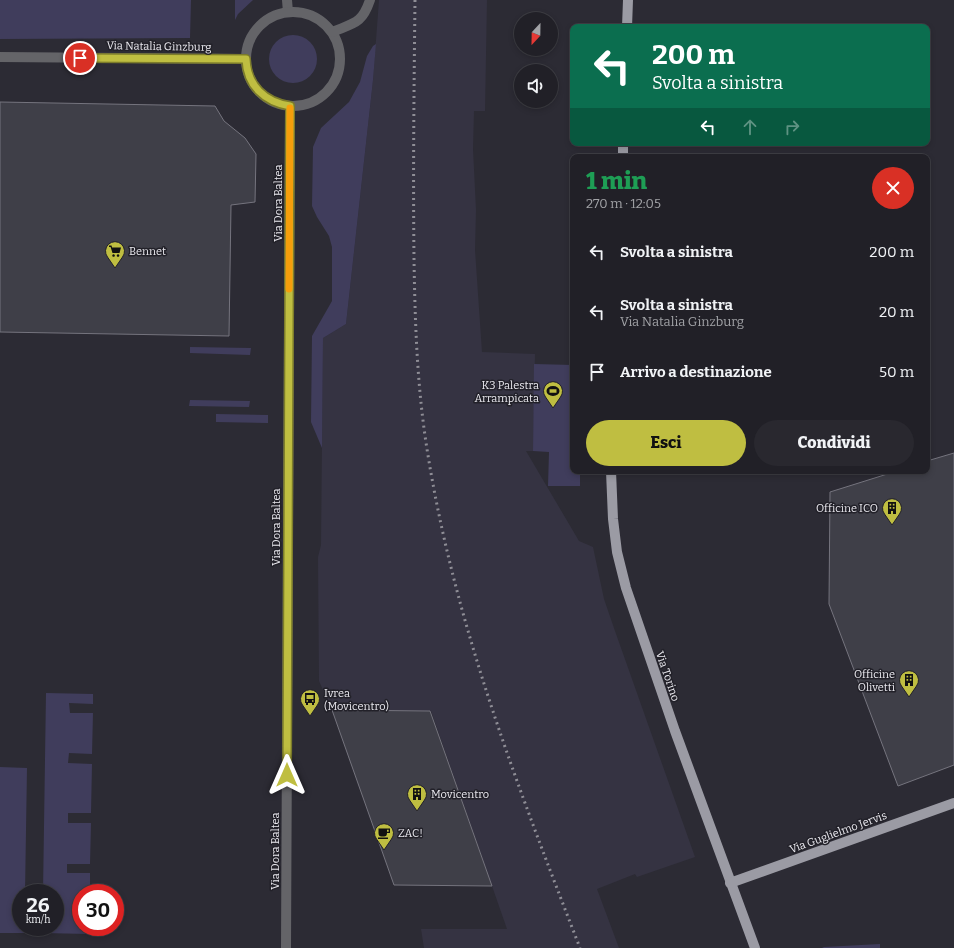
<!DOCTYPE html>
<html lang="it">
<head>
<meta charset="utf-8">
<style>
  :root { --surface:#212027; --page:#29282f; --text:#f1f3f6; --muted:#a2a3a7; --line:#3e3e44; --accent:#bfbe41 }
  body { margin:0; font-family:Bitter,serif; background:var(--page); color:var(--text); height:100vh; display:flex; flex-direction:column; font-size:15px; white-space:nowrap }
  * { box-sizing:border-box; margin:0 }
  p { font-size:13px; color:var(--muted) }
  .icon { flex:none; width:22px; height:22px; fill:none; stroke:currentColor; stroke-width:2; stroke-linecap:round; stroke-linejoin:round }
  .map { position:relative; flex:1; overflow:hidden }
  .drawer { position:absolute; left:570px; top:154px; width:360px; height:320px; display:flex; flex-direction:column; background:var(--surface); border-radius:8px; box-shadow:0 2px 6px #0003,0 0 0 1px var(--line) }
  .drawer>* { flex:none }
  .banner { position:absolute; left:570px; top:24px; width:360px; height:122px; border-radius:8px; box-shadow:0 2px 6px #0003,0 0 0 1px var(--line); background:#0b6e4f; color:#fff; overflow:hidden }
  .needle { width:26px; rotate:202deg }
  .buttons { position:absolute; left:514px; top:12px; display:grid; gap:8px }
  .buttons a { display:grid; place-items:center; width:44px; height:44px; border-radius:50%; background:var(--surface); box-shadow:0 2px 6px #0003,0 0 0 1px var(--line); font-size:20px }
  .speed { position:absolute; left:12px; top:884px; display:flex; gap:8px; font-size:20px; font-weight:700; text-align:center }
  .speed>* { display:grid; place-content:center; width:52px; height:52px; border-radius:50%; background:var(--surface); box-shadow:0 2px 6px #0003,0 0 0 1px var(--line); line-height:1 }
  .speed small { font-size:10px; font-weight:400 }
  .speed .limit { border:6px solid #d22; background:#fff; color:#111 }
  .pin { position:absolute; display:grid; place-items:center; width:34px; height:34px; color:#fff; margin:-17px; border:2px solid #fff; border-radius:50%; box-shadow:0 1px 4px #0007 }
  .me { position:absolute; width:44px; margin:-22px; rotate:0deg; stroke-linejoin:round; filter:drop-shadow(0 0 3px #0008) }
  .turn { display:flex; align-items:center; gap:14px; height:84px; padding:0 16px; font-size:18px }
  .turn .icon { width:52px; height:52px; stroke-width:2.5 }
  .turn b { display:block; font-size:28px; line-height:34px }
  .lanes { display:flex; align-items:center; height:38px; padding:0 16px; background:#0003; justify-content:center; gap:20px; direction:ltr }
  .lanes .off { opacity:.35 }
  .round { display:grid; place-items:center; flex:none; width:42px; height:42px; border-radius:21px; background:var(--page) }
  .summary { display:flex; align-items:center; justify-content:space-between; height:68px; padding:0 16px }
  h1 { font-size:24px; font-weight:800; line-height:30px; color:#1e9e55 }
  .primary-button { display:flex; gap:8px; margin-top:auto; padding:8px 16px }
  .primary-button a { flex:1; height:46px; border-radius:24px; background:var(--accent); color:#111; font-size:16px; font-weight:800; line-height:46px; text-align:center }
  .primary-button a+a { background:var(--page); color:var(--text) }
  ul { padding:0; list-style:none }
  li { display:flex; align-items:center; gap:12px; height:60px; padding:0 16px }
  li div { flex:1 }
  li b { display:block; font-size:15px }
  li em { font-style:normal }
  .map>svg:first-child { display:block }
  .built { fill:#353342 }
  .green { fill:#403d5c }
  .building { fill:#3f3f48; stroke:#75747e }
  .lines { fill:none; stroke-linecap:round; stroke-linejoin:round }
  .minor { stroke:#646468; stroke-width:10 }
  .primary { stroke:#9b9ba4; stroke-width:10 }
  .rail { stroke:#8f8e96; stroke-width:3; stroke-dasharray:2 4; stroke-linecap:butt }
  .route-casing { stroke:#7c7c2a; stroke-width:10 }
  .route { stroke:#bfbe41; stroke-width:7 }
  .slow { stroke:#f59e0b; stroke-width:7 }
  .labels { text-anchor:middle; stroke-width:3; stroke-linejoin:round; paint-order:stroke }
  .street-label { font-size:11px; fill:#ebeaf0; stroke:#222129 }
  .poi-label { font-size:11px; fill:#ebeaf0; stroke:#222129; text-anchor:start }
</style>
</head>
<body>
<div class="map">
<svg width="954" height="948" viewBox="0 0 954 948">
  <rect width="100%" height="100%" fill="#2c2b34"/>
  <!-- built -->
  <path class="built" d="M 379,0 L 487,0 L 485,111 L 474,111 L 473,149 L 476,210 L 475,250 L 482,352 L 535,354 L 533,451 L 526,451 L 579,541 L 593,547 L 604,599 L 615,631 L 695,857 L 637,877 L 635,874 L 597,889 L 619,948 L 424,948 L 421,929 L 507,929 L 431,711 L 332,710 L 319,681 L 318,557 L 321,545 L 323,338 L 346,324 L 373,80 Z"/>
  <!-- green -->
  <g class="green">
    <path d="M 0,0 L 191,0 L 190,38 L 0,39 Z"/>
    <path d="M 235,0 L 253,0 L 238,14 L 235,20 Z"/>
    <circle cx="293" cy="59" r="24"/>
    <path d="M 376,44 L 373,80 L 346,324 L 323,338 L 322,448 L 311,422 L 312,336 L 332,301 L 332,247 L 329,236 L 317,217 L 312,206 L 313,147 L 321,128 L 349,102 L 360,82 L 367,56 L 373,46 Z"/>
    <path d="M 190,347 L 251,348 L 250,355 L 190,353 Z"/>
    <path d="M 534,364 L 573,365 L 573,471 L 580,471 L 580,486 L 548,486 L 549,452 L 533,451 Z"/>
    <path d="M 190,400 L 250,401 L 249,407 L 189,406 Z"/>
    <path d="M 216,414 L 268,415 L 268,423 L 216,422 Z"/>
    <path d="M 46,693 L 93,694 L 93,704 L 69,703 L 70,713 L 93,713 L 92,754 L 69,753 L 68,763 L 92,764 L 91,813 L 68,813 L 68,823 L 91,823 L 90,864 L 67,864 L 67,873 L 90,873 L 90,893 L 81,893 L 81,927 L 89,927 L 89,934 L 42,933 L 42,927 L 55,927 L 55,893 L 43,893 Z"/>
    <path d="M 0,767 L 27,768 L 25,893 L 21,893 L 21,927 L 25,927 L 25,933 L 0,933 Z"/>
    <path d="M 880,944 L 880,948 L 822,948 L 824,947 Z"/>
  </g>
  <!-- building -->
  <g class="building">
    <path d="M 0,102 L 215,106 L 224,121 L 245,138 L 256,154 L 255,202 L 231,205 L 229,336 L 0,332 Z"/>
    <path d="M 954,453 L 954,765 L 898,786 L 829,604 L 830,492 L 897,471 L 927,471 L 927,461 Z"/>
    <path d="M 332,710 L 430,711 L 492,886 L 394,885 Z"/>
  </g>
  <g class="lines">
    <!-- minor -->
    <g class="minor">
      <path d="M 287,0 L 288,12"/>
      <circle cx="293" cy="59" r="47"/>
      <path d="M 332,32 C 354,23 362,24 370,0"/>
      <path d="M 0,57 L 246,59"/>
      <path d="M 286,948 L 290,106"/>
    </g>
    <!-- primary -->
    <g class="primary">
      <path d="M 627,27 L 628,0"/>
      <path d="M 623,157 L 623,143"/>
      <path d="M 611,471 L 613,519 L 617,552 L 626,588 L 675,731 L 755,948"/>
      <path d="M 730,883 L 954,803"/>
    </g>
    <!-- rail -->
    <path class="rail" d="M 415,0 C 414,86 413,173 414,259 C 415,322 417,386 427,449 C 454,622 517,785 580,948"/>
  </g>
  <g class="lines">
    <!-- route casing -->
    <g class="route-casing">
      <path id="route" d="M 80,58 L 246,59 C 247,86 265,102 290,106 L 287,775"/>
    </g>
    <!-- route -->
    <use href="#route" class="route"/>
    <!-- slow -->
    <path class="slow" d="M 289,289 L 290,108"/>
  </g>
  <!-- icons -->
  <defs>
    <g id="supermarket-pin" transform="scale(1)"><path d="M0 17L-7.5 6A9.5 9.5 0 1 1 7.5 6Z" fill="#bfbe41" stroke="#222129"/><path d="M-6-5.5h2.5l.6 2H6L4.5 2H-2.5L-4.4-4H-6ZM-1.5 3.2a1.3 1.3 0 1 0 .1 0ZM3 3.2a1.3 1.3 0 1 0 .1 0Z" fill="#111"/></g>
    <g id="stadium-pin" transform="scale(1)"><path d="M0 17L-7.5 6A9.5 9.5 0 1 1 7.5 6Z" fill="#bfbe41" stroke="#222129"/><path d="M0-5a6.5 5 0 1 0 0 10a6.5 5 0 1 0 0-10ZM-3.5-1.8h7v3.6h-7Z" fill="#111"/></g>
    <g id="building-pin" transform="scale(1)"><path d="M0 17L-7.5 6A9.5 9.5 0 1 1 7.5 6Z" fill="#bfbe41" stroke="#222129"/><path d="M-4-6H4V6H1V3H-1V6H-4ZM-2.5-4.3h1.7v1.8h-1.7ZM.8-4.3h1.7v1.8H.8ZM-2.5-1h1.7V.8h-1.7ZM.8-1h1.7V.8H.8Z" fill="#111"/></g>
    <g id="bus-pin" transform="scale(1)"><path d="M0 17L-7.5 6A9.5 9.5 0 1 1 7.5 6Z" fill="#bfbe41" stroke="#222129"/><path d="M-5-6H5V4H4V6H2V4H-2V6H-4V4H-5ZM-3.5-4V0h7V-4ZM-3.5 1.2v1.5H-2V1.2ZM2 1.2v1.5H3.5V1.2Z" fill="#111"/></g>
    <g id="cafe-pin" transform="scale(1)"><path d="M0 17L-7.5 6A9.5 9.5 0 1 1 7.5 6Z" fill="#bfbe41" stroke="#222129"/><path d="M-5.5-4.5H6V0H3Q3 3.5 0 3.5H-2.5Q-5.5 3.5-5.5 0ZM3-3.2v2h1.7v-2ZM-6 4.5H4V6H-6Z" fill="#111"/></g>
  </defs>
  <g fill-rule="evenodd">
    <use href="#supermarket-pin" x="115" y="251"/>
    <use href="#stadium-pin" x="553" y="391"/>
    <use href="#building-pin" x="892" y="508"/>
    <use href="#building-pin" x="909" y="680"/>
    <use href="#bus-pin" x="310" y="699"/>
    <use href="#building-pin" x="417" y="794"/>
    <use href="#cafe-pin" x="384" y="833"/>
  </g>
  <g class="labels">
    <!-- street labels -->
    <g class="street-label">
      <text transform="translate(159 46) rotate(1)" y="4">Via Natalia Ginzburg</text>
      <text transform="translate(278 203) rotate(-90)" y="4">Via Dora Baltea</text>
      <text transform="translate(276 527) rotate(-90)" y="4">Via Dora Baltea</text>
      <text transform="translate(668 676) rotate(71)" y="4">Via Torino</text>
      <text transform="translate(838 832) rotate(-20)" y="4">Via Guglielmo Jervis</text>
      <text transform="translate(275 851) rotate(-90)" y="4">Via Dora Baltea</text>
    </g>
    <!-- poi labels -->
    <g class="poi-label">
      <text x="129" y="255">Bennet</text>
      <text x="539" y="389" text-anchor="end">K3 Palestra<tspan x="539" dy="13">Arrampicata</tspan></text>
      <text x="878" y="512" text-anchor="end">Officine ICO</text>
      <text x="895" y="678" text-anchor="end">Officine<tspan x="895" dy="13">Olivetti</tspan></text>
      <text x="324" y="697">Ivrea<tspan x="324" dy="13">(Movicentro)</tspan></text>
      <text x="431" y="798">Movicentro</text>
      <text x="398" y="837">ZAC!</text>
    </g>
  </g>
</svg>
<div class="buttons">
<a><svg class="needle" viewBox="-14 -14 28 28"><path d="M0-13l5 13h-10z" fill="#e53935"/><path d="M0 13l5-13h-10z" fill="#a2a3a7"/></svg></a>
<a><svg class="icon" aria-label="sound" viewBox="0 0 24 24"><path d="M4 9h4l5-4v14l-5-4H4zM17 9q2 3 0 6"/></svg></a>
</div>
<div class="speed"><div>26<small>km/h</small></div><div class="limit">30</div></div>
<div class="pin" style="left:80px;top:58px;background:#d93025"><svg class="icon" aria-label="arrive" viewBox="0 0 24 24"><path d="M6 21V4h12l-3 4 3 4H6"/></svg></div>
<svg class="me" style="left:287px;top:775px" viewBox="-20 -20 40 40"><path d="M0-17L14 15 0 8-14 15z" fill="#bfbe41" stroke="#fff" stroke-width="4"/></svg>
<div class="banner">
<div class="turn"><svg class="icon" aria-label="left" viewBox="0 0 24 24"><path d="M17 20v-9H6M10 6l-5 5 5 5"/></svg><div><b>200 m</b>Svolta a sinistra</div></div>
<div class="lanes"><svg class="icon" aria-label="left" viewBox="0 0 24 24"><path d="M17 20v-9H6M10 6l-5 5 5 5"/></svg><svg class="icon off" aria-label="ahead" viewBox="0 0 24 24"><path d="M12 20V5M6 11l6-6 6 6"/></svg><svg class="icon off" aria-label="right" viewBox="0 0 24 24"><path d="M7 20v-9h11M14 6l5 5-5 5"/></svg></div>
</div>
<section class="drawer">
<div class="summary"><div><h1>1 min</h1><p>270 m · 12:05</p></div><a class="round" style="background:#d93025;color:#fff"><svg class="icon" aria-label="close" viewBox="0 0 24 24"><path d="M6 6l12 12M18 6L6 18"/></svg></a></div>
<ul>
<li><svg class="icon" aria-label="left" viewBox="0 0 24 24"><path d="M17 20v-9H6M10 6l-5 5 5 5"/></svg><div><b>Svolta a sinistra</b></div><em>200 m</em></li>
<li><svg class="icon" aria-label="left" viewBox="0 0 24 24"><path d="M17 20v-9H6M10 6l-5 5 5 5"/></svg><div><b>Svolta a sinistra</b><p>Via Natalia Ginzburg</p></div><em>20 m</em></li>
<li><svg class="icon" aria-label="arrive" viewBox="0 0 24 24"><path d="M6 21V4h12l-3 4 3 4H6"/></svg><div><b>Arrivo a destinazione</b></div><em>50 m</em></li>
</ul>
<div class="primary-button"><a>Esci</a><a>Condividi</a></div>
</section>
</div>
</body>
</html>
